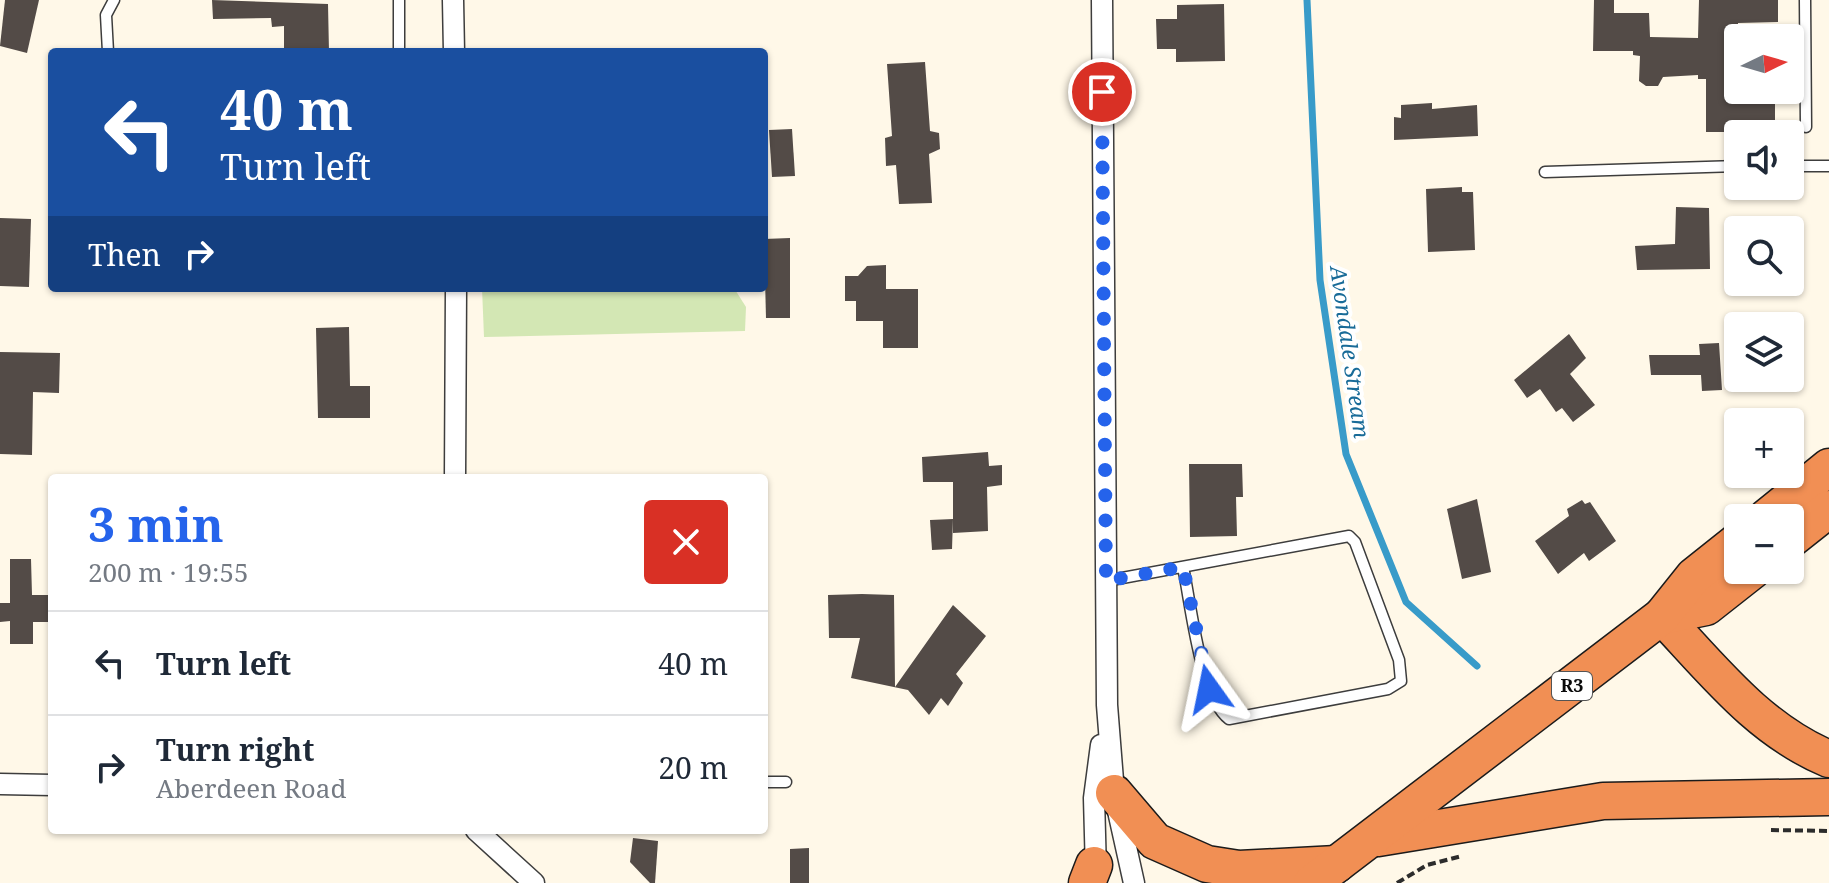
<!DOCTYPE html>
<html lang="en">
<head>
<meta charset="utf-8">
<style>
  :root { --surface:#fff; --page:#f6f6f7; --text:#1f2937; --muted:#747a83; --line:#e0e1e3; --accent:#2563eb }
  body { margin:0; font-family:"Noto Serif",serif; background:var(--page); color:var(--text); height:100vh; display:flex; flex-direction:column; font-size:30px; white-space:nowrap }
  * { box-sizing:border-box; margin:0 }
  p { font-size:26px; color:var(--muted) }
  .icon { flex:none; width:44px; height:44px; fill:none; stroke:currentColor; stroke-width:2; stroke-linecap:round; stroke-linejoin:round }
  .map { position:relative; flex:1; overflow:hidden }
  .side { position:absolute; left:48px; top:474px; width:720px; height:360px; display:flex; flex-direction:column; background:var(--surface); border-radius:8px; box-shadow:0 2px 6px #0004 }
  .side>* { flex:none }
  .hud { position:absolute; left:48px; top:48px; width:720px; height:244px; border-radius:8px; box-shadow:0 2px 6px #0004; background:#1a4fa0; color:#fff; overflow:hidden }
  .needle { width:52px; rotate:85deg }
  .tools { position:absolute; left:1724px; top:24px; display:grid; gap:16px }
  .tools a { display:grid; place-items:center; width:80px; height:80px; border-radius:8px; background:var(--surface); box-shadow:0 2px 6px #0004; font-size:40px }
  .pin { position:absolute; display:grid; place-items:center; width:68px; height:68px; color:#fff; margin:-34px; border:4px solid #fff; border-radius:50%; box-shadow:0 2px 8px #0007 }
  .me { position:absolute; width:88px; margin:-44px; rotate:348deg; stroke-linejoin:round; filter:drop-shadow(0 0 6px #0008) }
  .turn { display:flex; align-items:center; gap:28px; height:168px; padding:0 40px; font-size:36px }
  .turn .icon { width:104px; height:104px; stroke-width:2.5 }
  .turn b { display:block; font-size:56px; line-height:68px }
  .then { display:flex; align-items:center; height:76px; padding:0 40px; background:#0003; gap:16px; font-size:30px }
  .round { display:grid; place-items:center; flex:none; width:84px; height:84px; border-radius:8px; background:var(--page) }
  .headline { display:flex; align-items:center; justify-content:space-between; height:136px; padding:0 40px }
  h1 { font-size:48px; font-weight:700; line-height:60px; color:var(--accent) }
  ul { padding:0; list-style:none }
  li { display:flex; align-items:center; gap:24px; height:104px; padding:0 40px; border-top:2px solid var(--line) }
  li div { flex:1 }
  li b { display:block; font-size:30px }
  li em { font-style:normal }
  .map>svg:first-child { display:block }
  .green { fill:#d3e7b4 }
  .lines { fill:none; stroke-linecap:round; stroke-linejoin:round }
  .stream { stroke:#389bc9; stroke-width:7 }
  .building { fill:#534b47 }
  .lane-casing { stroke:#3d3d3d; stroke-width:13 }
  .street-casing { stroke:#3d3d3d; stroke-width:23 }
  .highway-casing { stroke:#1b1b1b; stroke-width:39 }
  .path { stroke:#2c2c2c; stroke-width:4; stroke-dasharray:8 4; stroke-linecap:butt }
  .lane { stroke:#fff; stroke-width:10 }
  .street { stroke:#fff; stroke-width:20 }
  .highway { stroke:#f18f54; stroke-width:36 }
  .route { stroke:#2563eb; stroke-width:14; stroke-dasharray:0 25.2 }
  .labels { text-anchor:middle; stroke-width:8; stroke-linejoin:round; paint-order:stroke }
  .shield { fill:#fff; stroke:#545454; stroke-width:2 }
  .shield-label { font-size:18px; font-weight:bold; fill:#0a0a0a }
  .water-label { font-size:22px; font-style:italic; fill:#186b98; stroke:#fff }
</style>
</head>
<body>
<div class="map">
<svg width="1829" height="883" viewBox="0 0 1829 883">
  <rect width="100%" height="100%" fill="#fff8e8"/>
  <!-- green -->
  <path class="green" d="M 482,288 L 734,288 L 746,307 L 745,331 L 484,337 Z"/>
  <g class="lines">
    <!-- stream -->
    <path class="stream" d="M 1307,0 L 1320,280 L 1346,454 L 1406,602 L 1477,666"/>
  </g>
  <!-- building -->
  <g class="building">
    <path d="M 5,0 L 39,0 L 27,53 L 0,46 Z"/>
    <path d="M 212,0 L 328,4 L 329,52 L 284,52 L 284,26 L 272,27 L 271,18 L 213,19 Z"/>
    <path d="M 1594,0 L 1614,0 L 1614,13 L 1649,13 L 1650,37 L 1698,38 L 1699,0 L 1778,0 L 1778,22 L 1738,23 L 1738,97 L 1775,97 L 1775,132 L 1706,132 L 1706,79 L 1698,79 L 1698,75 L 1663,77 L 1658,86 L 1646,86 L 1639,81 L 1640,56 L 1633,55 L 1633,51 L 1593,51 Z"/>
    <path d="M 1224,4 L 1225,61 L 1176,62 L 1176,49 L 1157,49 L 1156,19 L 1177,19 L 1177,5 Z"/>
    <path d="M 925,62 L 930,131 L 939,133 L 940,149 L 929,154 L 932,203 L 899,204 L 896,165 L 886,166 L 885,138 L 892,136 L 887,64 Z"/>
    <path d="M 1432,103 L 1432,109 L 1477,105 L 1478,136 L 1394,140 L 1394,117 L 1401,118 L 1401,105 Z"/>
    <path d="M 792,129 L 795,176 L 772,177 L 769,130 Z"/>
    <path d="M 1462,187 L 1462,192 L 1473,192 L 1475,250 L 1428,252 L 1426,189 Z"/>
    <path d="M 1676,207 L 1709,208 L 1710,269 L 1637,270 L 1635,246 L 1675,244 Z"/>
    <path d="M 0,218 L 31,219 L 29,287 L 0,286 Z"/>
    <path d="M 790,238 L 790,318 L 766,318 L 764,239 Z"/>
    <path d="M 886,265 L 886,289 L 918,289 L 918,348 L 883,348 L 883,321 L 856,321 L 856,301 L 845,301 L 845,276 L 858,276 L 867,266 Z"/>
    <path d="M 349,327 L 350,386 L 370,386 L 370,418 L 318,418 L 316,328 Z"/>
    <path d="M 1569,334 L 1586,358 L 1570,374 L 1595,405 L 1573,422 L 1562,408 L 1556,412 L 1540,389 L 1527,398 L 1514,380 Z"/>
    <path d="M 1719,343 L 1722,390 L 1702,391 L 1701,375 L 1651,375 L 1649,355 L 1700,355 L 1699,344 Z"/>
    <path d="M 0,352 L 60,353 L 59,393 L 33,392 L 32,455 L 0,454 Z"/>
    <path d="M 988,452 L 989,466 L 1002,465 L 1002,485 L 987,487 L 988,531 L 953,533 L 953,482 L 923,482 L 922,457 Z"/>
    <path d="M 1189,464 L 1242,464 L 1243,497 L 1236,497 L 1237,536 L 1190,537 Z"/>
    <path d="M 1477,499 L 1491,572 L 1462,579 L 1447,509 Z"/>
    <path d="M 1582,500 L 1585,504 L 1590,502 L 1616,541 L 1589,561 L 1584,553 L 1558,574 L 1535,541 L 1569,516 L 1567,509 Z"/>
    <path d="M 953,519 L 952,549 L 932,550 L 930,520 Z"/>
    <path d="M 10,559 L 31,559 L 32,595 L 52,595 L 52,622 L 33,622 L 33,644 L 10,644 L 10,621 L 0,622 L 0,603 L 10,603 Z"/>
    <path d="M 862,594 L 894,595 L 895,687 L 953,605 L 986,636 L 956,674 L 963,683 L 948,706 L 941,698 L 929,715 L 908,690 L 851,678 L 860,638 L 829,638 L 828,595 Z"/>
    <path d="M 633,838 L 658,841 L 655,883 L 650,883 L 630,862 Z"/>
    <path d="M 809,848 L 809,883 L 790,883 L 790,849 Z"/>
  </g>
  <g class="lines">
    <!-- lane casing -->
    <g class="lane-casing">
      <g id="lane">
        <path d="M 1805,0 L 1806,127"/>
        <path d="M 108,52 L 106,15 L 114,0"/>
        <path d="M 399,52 L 399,0"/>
        <path d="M 1790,166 L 1829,166"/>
        <path d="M 1545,172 L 1738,166"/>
        <path d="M 1106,581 L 1349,536 L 1355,542 L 1399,660 L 1401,681 L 1388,689 L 1229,719 C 1200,697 1191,604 1183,567"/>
        <path d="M 764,782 L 786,782"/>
      </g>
    </g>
    <!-- street casing -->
    <g class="street-casing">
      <g id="street">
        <path d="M 453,0 L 454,52"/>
        <path d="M 1102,0 L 1107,705 L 1114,793 L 1134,883"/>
        <path d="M 455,478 L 456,288"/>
        <path d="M 0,784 L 52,785"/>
        <path d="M 476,830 L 534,883"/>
        <path d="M 1096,872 L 1094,798 L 1101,745"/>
      </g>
    </g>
    <!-- highway casing -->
    <g class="highway-casing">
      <g id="highway">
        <path d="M 1766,518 L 1829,467"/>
        <path d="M 1790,540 L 1829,509"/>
        <path d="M 1662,616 C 1713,670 1759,730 1829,759"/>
        <path d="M 1662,616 L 1706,607 L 1753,570"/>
        <path d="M 1114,793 L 1155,841 L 1207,864 L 1239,869 L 1337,864"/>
        <path d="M 1378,838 L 1603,801 L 1829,797"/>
        <path d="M 1087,883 L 1094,865"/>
        <path d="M 1312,883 L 1662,616 L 1694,576 L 1738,541"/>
      </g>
    </g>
    <!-- path -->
    <g class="path">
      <path d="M 1771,830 L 1829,831"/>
      <path d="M 1397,883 L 1427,865 L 1462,856"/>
    </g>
    <!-- lane -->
    <use href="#lane" class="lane"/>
    <!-- street -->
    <use href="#street" class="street"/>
    <!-- highway -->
    <use href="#highway" class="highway"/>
  </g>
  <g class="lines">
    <!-- route -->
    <path class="route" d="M 1102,92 L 1106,581 L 1183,567 L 1209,689"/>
  </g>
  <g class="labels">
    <!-- shield labels -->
    <rect class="shield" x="1552" y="672" width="40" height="28" rx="6"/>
    <g class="shield-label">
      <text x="1572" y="692">R3</text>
    </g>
    <!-- water labels -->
    <g class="water-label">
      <text transform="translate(1350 352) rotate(82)" y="8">Avondale Stream</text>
    </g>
  </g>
</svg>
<div class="tools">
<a><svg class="needle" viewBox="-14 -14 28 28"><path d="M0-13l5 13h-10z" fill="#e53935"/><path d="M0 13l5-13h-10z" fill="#747a83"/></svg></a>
<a><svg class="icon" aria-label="sound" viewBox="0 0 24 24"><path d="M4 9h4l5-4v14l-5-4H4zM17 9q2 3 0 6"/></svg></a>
<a><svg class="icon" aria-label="search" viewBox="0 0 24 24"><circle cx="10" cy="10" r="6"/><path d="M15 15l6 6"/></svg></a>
<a><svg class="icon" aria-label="layers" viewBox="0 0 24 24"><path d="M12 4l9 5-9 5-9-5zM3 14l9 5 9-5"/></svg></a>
<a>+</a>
<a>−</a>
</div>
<div class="pin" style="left:1102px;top:92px;background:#d93025"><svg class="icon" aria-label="arrive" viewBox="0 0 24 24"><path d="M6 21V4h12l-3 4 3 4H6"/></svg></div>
<svg class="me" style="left:1209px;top:689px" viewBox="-20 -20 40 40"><path d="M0-17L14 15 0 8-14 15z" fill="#2563eb" stroke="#fff" stroke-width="4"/></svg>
<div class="hud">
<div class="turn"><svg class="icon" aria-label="left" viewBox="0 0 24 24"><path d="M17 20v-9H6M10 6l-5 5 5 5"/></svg><div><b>40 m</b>Turn left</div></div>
<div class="then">Then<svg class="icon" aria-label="right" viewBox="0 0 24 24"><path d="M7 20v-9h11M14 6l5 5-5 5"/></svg></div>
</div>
<section class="side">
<div class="headline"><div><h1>3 min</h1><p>200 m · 19:55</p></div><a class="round" style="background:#d93025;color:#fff"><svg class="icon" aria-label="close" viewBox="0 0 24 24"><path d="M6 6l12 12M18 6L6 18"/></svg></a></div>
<ul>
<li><svg class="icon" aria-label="left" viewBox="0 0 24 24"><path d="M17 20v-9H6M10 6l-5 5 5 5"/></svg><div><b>Turn left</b></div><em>40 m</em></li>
<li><svg class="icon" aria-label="right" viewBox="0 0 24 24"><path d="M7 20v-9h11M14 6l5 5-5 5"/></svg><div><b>Turn right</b><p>Aberdeen Road</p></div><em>20 m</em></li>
</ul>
</section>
</div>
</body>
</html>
